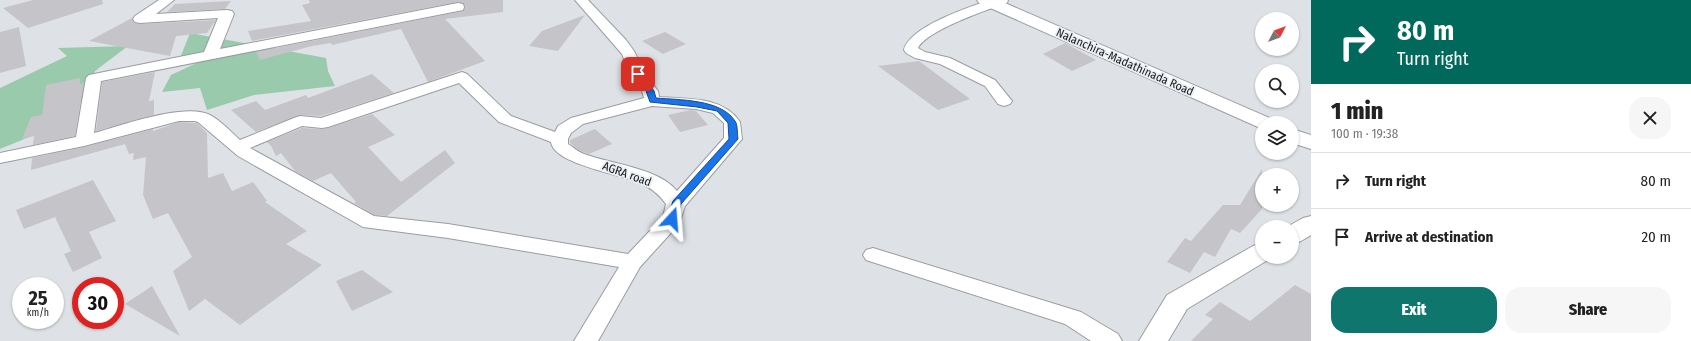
<!DOCTYPE html>
<html lang="en">
<head>
<meta charset="utf-8">
<style>
  :root { --surface:#fff; --page:#f6f6f6; --text:#222; --muted:#767676; --line:#e0e0e0; --accent:#0f766e }
  body { margin:0; font-family:"Fira Sans Condensed",sans-serif; background:var(--page); color:var(--text); height:100vh; display:flex; flex-direction:column; font-size:15px; white-space:nowrap }
  * { box-sizing:border-box; margin:0 }
  p { font-size:13px; color:var(--muted) }
  .icon { flex:none; width:22px; height:22px; fill:none; stroke:currentColor; stroke-width:2; stroke-linecap:round; stroke-linejoin:round }
  .map { position:relative; flex:1; overflow:hidden }
  .sheet { display:flex; flex-direction:column; background:var(--surface); width:380px }
  .sheet>* { flex:none }
  .banner { background:#00695c; color:#fff; overflow:hidden }
  .needle { width:26px; rotate:49deg }
  .fabs { position:absolute; left:1255px; top:12px; display:grid; gap:8px }
  .fabs a { display:grid; place-items:center; width:44px; height:44px; border-radius:50%; background:var(--surface); box-shadow:0 1px 3px #0004; font-size:20px }
  .speed { position:absolute; left:12px; top:277px; display:flex; gap:8px; font-size:20px; font-weight:700; text-align:center }
  .speed>* { display:grid; place-content:center; width:52px; height:52px; border-radius:50%; background:var(--surface); box-shadow:0 1px 3px #0004; line-height:1 }
  .speed small { font-size:10px; font-weight:400 }
  .speed .limit { border:6px solid #d22; background:#fff; color:#111 }
  .pin { position:absolute; display:grid; place-items:center; width:34px; height:34px; color:#fff; margin:-17px; border-radius:8px; box-shadow:0 2px 6px #0006 }
  .me { position:absolute; width:44px; margin:-22px; rotate:19deg; stroke-linejoin:round; filter:drop-shadow(0 0 3px #0008) }
  .turn { display:flex; align-items:center; gap:14px; height:84px; padding:0 20px; font-size:18px }
  .turn .icon { width:52px; height:52px; stroke-width:2.5 }
  .turn b { display:block; font-size:28px; line-height:34px }
  .round { display:grid; place-items:center; flex:none; width:42px; height:42px; border-radius:16px; background:var(--page) }
  .headline { display:flex; align-items:center; justify-content:space-between; height:68px; padding:0 20px }
  h1 { font-size:24px; font-weight:800; line-height:30px }
  .primary-button { display:flex; gap:8px; margin-top:auto; padding:8px 20px }
  .primary-button a { flex:1; height:46px; border-radius:16px; background:var(--accent); color:#fff; font-size:16px; font-weight:800; line-height:46px; text-align:center }
  .primary-button a+a { background:var(--page); color:var(--text) }
  ul { padding:0; list-style:none }
  li { display:flex; align-items:center; gap:12px; height:56px; padding:0 20px; border-top:1px solid var(--line) }
  li div { flex:1 }
  li b { display:block; font-size:15px }
  li em { font-style:normal }
  main { display:flex; flex:1; min-height:0 }
  .map>svg:first-child { display:block }
  .green { fill:#98caab }
  .building { fill:#c5c4c9 }
  .lines { fill:none; stroke-linecap:round; stroke-linejoin:round }
  .street-casing { stroke:#999da0; stroke-width:2 }
  .secondary-casing { stroke:#999da0; stroke-width:2 }
  .street { fill:#fff; fill-rule:evenodd }
  .secondary { fill:#fff; fill-rule:evenodd }
  .route { fill:#1a73e8; stroke:#114b97 }
  .labels { text-anchor:middle; stroke-width:3.5; stroke-linejoin:round; paint-order:stroke }
  .street-label { font-size:12px; fill:#1a1b1c; stroke:#ebeff3 }
</style>
</head>
<body>
<main>
<div class="map">
<svg width="1311" height="341" viewBox="0 0 1311 341">
  <rect width="100%" height="100%" fill="#dee2e6"/>
  <!-- green -->
  <g class="green">
    <path d="M 190,33 L 326,58 L 328,71 L 335,86 L 254,95 L 207,110 L 200,88 L 162,92 L 171,75 L 203,60 L 180,58 Z"/>
    <path d="M 128,46 L 95,71 L 76,111 L 39,133 L 0,149 L 0,88 L 67,56 L 58,48 Z"/>
  </g>
  <!-- building -->
  <g class="building">
    <path d="M 33,0 L 102,0 L 103,4 L 28,28 L 3,8 Z"/>
    <path d="M 309,0 L 503,0 L 503,12 L 445,19 L 485,61 L 428,82 L 401,29 L 332,45 L 331,43 L 312,46 L 260,60 L 256,52 L 463,11 L 465,7 L 463,3 L 458,2 L 252,41 L 248,31 L 311,21 L 302,5 L 310,3 Z"/>
    <path d="M 231,1 L 225,9 L 167,12 L 175,4 Z"/>
    <path d="M 585,15 L 558,51 L 529,46 L 542,31 Z"/>
    <path d="M 132,18 L 134,23 L 140,24 L 216,20 L 207,33 L 176,36 L 170,56 L 89,41 Z"/>
    <path d="M 19,27 L 26,66 L 0,73 L 0,32 Z"/>
    <path d="M 665,32 L 686,44 L 663,54 L 642,41 Z"/>
    <path d="M 1065,43 L 1096,60 L 1072,71 L 1043,54 Z"/>
    <path d="M 919,61 L 970,99 L 938,110 L 878,66 Z"/>
    <path d="M 155,72 L 149,101 L 154,100 L 154,115 L 96,131 L 102,82 Z"/>
    <path d="M 372,74 L 394,93 L 321,116 L 300,115 L 256,132 L 231,110 L 256,101 L 265,110 L 306,95 L 308,98 Z"/>
    <path d="M 80,78 L 80,84 L 84,83 L 75,136 L 33,145 L 34,136 L 22,139 L 31,117 L 42,115 L 46,85 Z"/>
    <path d="M 691,110 L 696,111 L 708,125 L 680,132 L 668,115 Z"/>
    <path d="M 372,114 L 395,135 L 368,147 L 401,182 L 445,150 L 455,163 L 387,216 L 374,215 L 354,203 L 356,202 L 331,173 L 313,181 L 295,171 L 281,153 L 276,156 L 271,146 L 267,142 L 302,128 L 322,129 L 328,128 Z"/>
    <path d="M 179,122 L 197,123 L 207,133 L 208,178 L 223,173 L 232,191 L 253,182 L 267,201 L 265,202 L 307,231 L 286,244 L 322,265 L 240,325 L 205,299 L 189,311 L 173,271 L 192,257 L 168,213 L 153,219 L 143,195 L 146,157 L 133,160 L 134,153 L 129,154 L 125,144 L 31,170 L 32,158 L 84,147 L 153,129 L 153,131 Z"/>
    <path d="M 595,129 L 612,144 L 589,154 L 580,151 L 570,143 L 570,140 Z"/>
    <path d="M 1262,169 L 1262,209 L 1240,233 L 1231,229 L 1215,257 L 1204,252 L 1190,273 L 1167,262 L 1185,238 L 1191,241 L 1223,205 L 1240,205 Z"/>
    <path d="M 93,180 L 116,221 L 89,232 L 102,258 L 73,272 L 64,254 L 71,251 L 55,217 L 24,229 L 16,210 Z"/>
    <path d="M 362,270 L 393,292 L 352,311 L 336,281 Z"/>
    <path d="M 1295,285 L 1311,294 L 1311,341 L 1191,341 L 1213,319 L 1205,315 L 1220,302 L 1250,321 Z"/>
    <path d="M 152,286 L 180,336 L 125,304 Z"/>
  </g>
  <g class="lines">
    <!-- street casing -->
    <g class="street-casing">
      <g id="street">
        <path d="M 159,0 L 174,0 L 156,14 L 227,10 L 232,11 L 234,14 L 220,49 L 458,3 L 463,4 L 464,7 L 463,10 L 458,11 L 101,81 L 94,133 C 120,126 186,102 210,115 C 220,120 232,133 240,140 L 294,118 L 300,116 L 321,118 L 462,72 L 467,74 L 511,116 L 555,132 L 558,126 L 571,118 L 644,98 L 642,91 L 630,74 L 622,54 L 575,0 L 588,0 L 626,40 L 634,51 L 645,74 L 658,91 L 659,97 C 687,99 723,96 740,122 L 742,139 L 685,206 L 679,224 L 640,267 L 598,341 L 574,341 L 619,267 L 448,238 L 363,227 L 238,156 L 198,122 L 195,121 L 179,121 L 84,146 L 0,163 L 0,153 L 76,137 L 86,78 L 89,75 L 204,52 L 218,18 L 140,23 L 135,22 L 133,19 L 135,16 ZM 459,83 L 499,122 L 551,142 C 554,164 619,174 638,182 C 650,187 659,194 666,204 L 663,217 L 628,254 L 448,224 L 374,216 L 250,148 L 302,126 L 322,128 L 328,127 ZM 652,106 L 696,109 L 713,113 L 724,123 L 724,138 L 677,191 C 659,168 611,164 584,154 C 578,152 573,147 568,144 L 568,139 L 571,133 L 583,124 Z"/>
        <path d="M 990,0 L 1008,0 L 1007,3 C 988,9 926,31 918,48 L 925,52 L 950,58 L 995,80 L 1012,101 L 1010,104 L 1004,106 L 998,104 L 985,86 L 940,64 L 915,58 L 906,53 L 904,50 C 909,27 969,7 990,0 Z"/>
        <path d="M 873,248 L 1081,312 L 1118,334 L 1122,341 L 1091,341 L 1065,324 L 866,260 L 863,255 L 866,250 Z"/>
      </g>
    </g>
    <!-- secondary casing -->
    <g class="secondary-casing">
      <g id="secondary">
        <path d="M 977,0 L 998,0 L 1272,119 L 1275,123 L 1262,123 L 1262,128 L 1258,127 L 979,3 Z"/>
        <path d="M 1292,129 L 1311,135 L 1311,149 L 1292,143 Z"/>
        <path d="M 1311,216 L 1311,235 L 1301,241 L 1292,244 L 1292,227 L 1287,227 L 1303,218 Z"/>
        <path d="M 1262,243 L 1262,257 L 1272,257 L 1271,258 L 1187,309 L 1168,341 L 1139,341 L 1167,295 L 1253,246 Z"/>
      </g>
    </g>
    <!-- street -->
    <use href="#street" class="street"/>
    <!-- secondary -->
    <use href="#secondary" class="secondary"/>
  </g>
  <!-- route -->
  <path class="route" d="M 635,72 L 640,72 L 654,91 L 656,98 C 679,100 721,99 735,121 C 738,125 737,134 738,139 L 681,204 L 677,219 L 672,223 L 667,219 L 673,201 L 729,139 L 728,123 L 717,111 L 697,107 L 650,102 L 646,91 L 634,74 Z"/>
  <g class="labels">
    <!-- street labels -->
    <g class="street-label">
      <text transform="translate(1125 62) rotate(24)" y="4">Nalanchira-Madathinada Road</text>
      <text transform="translate(627 174) rotate(20)" y="4">AGRA road</text>
    </g>
  </g>
</svg>
<div class="fabs">
<a><svg class="needle" viewBox="-14 -14 28 28"><path d="M0-13l5 13h-10z" fill="#e53935"/><path d="M0 13l5-13h-10z" fill="#767676"/></svg></a>
<a><svg class="icon" aria-label="search" viewBox="0 0 24 24"><circle cx="10" cy="10" r="6"/><path d="M15 15l6 6"/></svg></a>
<a><svg class="icon" aria-label="layers" viewBox="0 0 24 24"><path d="M12 4l9 5-9 5-9-5zM3 14l9 5 9-5"/></svg></a>
<a>+</a>
<a>−</a>
</div>
<div class="speed"><div>25<small>km/h</small></div><div class="limit">30</div></div>
<div class="pin" style="left:638px;top:74px;background:#d93025"><svg class="icon" aria-label="arrive" viewBox="0 0 24 24"><path d="M6 21V4h12l-3 4 3 4H6"/></svg></div>
<svg class="me" style="left:672px;top:219px" viewBox="-20 -20 40 40"><path d="M0-17L14 15 0 8-14 15z" fill="#1a73e8" stroke="#fff" stroke-width="4"/></svg>
</div>
<section class="sheet">
<div class="banner">
<div class="turn"><svg class="icon" aria-label="right" viewBox="0 0 24 24"><path d="M7 20v-9h11M14 6l5 5-5 5"/></svg><div><b>80 m</b>Turn right</div></div>
</div>
<div class="headline"><div><h1>1 min</h1><p>100 m · 19:38</p></div><a class="round"><svg class="icon" aria-label="close" viewBox="0 0 24 24"><path d="M6 6l12 12M18 6L6 18"/></svg></a></div>
<ul>
<li><svg class="icon" aria-label="right" viewBox="0 0 24 24"><path d="M7 20v-9h11M14 6l5 5-5 5"/></svg><div><b>Turn right</b></div><em>80 m</em></li>
<li><svg class="icon" aria-label="arrive" viewBox="0 0 24 24"><path d="M6 21V4h12l-3 4 3 4H6"/></svg><div><b>Arrive at destination</b></div><em>20 m</em></li>
</ul>
<div class="primary-button"><a>Exit</a><a>Share</a></div>
</section>
</main>
</body>
</html>
